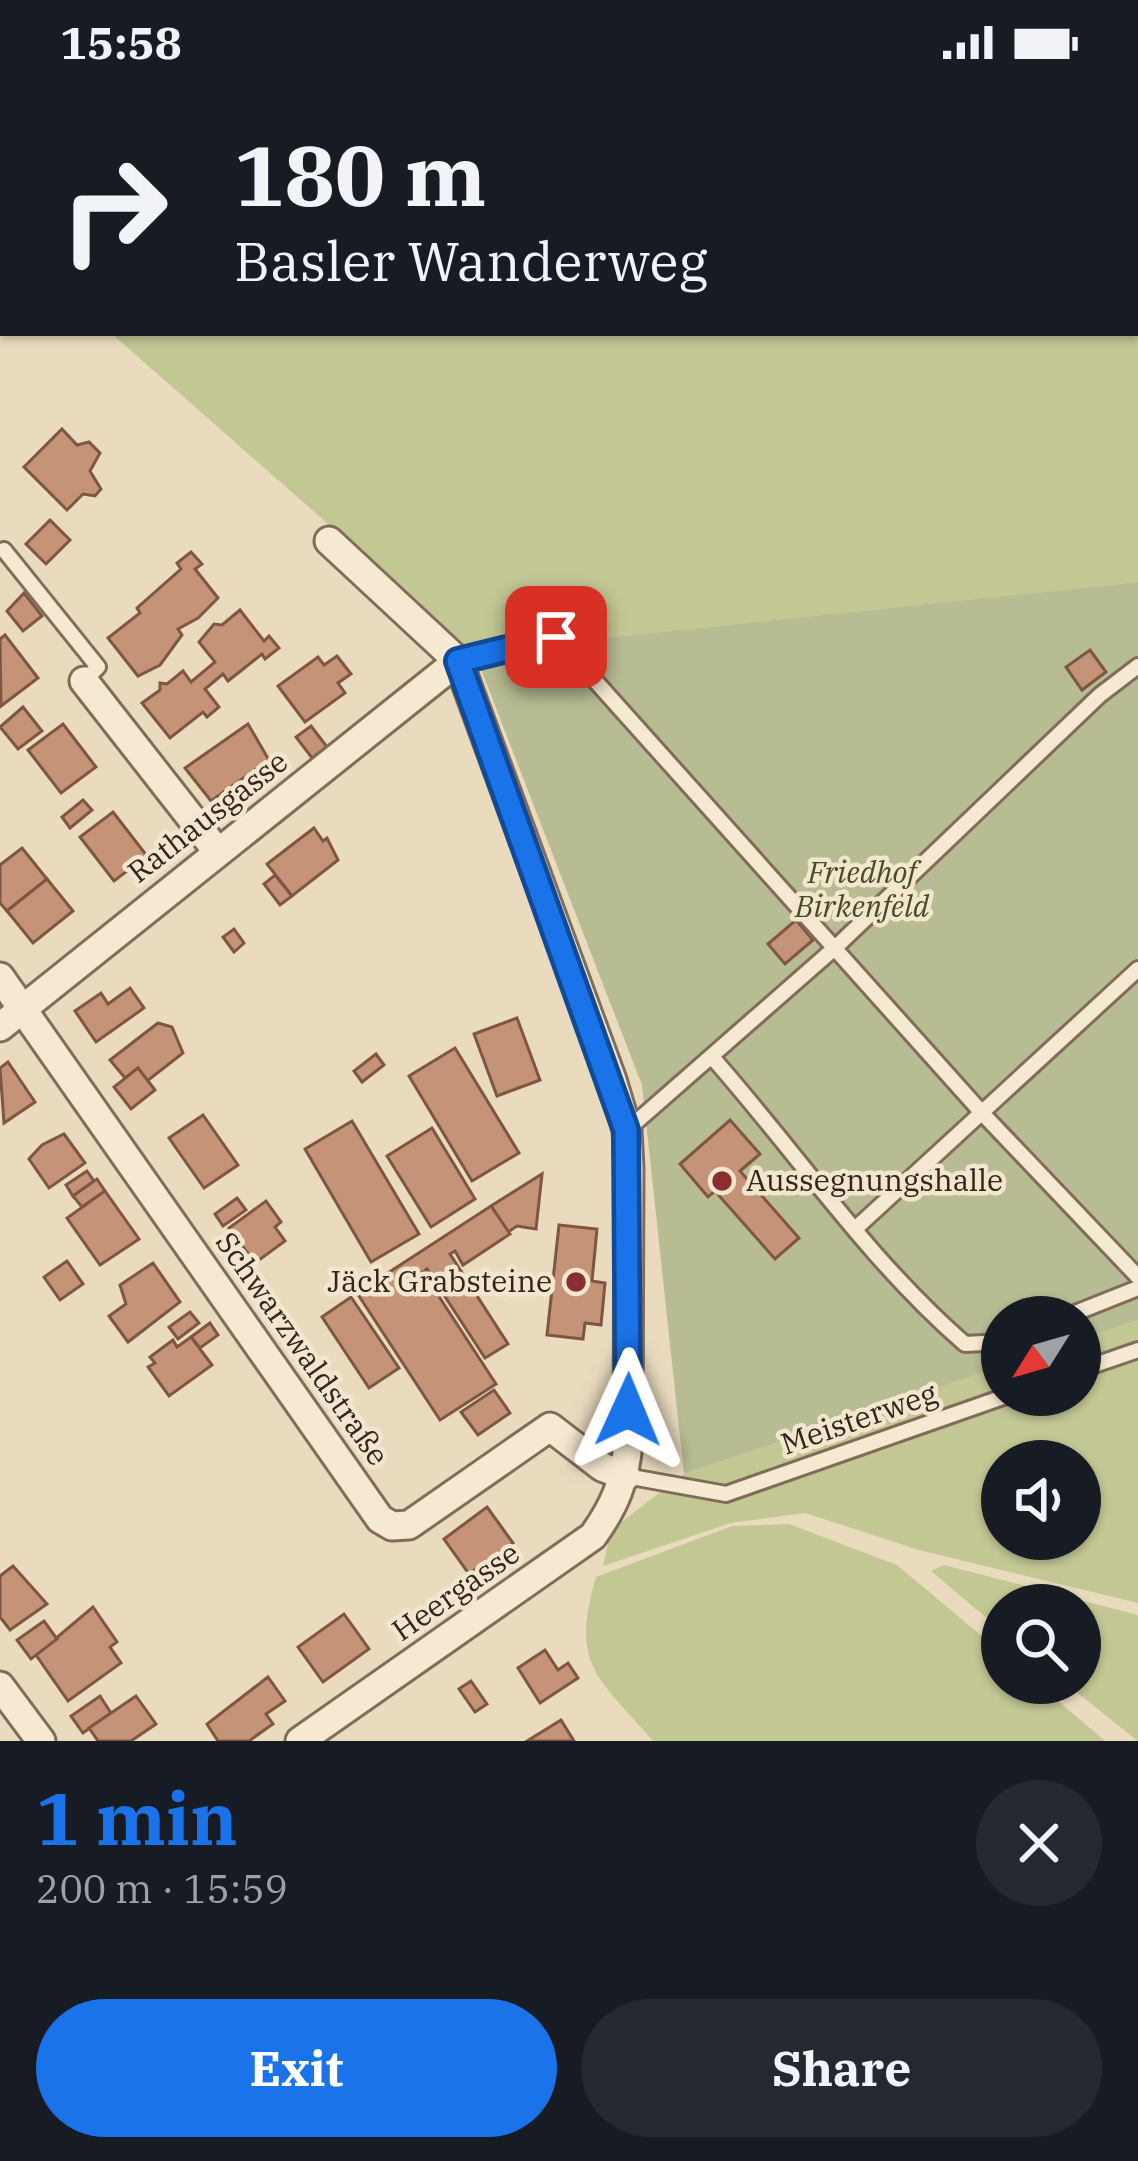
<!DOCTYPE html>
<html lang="en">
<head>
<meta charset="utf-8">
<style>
  :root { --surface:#171b24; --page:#242831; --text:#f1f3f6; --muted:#9ea1a6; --accent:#1a73e8 }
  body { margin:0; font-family:"IBM Plex Serif",serif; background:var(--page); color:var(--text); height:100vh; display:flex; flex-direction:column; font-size:45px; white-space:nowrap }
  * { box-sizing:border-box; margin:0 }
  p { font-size:39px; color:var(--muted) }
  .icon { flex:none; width:66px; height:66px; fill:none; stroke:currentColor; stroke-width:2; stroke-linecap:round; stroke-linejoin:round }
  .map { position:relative; height:1657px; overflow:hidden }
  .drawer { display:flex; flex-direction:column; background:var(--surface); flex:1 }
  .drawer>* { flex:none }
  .guide { position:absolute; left:0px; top:0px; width:1140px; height:252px; box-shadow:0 3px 9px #0004; background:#171b24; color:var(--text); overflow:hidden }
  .needle { width:78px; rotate:233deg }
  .controls { position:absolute; left:981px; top:1212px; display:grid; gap:24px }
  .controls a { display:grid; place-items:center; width:120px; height:120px; border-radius:50%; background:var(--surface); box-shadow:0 3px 9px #0004; font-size:60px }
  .pin { position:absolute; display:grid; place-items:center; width:102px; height:102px; color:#fff; margin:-51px; border-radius:24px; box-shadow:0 6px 18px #0006 }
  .me { position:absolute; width:132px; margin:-66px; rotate:1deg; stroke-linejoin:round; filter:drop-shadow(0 0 9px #0008) }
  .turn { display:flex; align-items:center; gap:42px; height:252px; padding:0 36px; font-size:54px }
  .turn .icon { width:156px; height:156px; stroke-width:2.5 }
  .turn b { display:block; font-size:84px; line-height:102px }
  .round { display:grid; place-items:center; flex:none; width:126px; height:126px; border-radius:63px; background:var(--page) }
  .overview { display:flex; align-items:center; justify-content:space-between; height:204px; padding:0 36px }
  h1 { font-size:72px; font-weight:700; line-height:90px; color:var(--accent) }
  .action { display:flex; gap:24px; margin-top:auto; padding:24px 36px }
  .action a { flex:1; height:138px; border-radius:72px; background:var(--accent); color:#fff; font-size:48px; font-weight:700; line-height:138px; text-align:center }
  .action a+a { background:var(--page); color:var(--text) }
  .status { display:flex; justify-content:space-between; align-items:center; height:84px; padding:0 60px; background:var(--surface); direction:ltr }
  .status svg { height:33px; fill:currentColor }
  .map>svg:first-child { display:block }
  .green { fill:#c3c794; fill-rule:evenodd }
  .cemetery { fill:#b8bc93 }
  .building { fill:#c59478; stroke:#7e5641; stroke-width:3 }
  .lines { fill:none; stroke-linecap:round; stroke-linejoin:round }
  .service-casing { stroke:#816c59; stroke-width:20 }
  .minor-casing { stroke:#816c59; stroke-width:33 }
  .service { stroke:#f6e9d1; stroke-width:14 }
  .minor { stroke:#f6e9d1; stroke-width:27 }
  .route-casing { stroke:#114b97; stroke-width:30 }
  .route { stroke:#1a73e8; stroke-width:21 }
  .poi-dot { fill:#8b2e32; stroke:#f2e6ce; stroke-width:4.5 }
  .labels { text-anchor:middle; stroke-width:9; stroke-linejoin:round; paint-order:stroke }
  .street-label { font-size:30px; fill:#32261c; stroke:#f2e6ce }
  .park-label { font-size:30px; font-style:italic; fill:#444d24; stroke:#f2e6ce }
  .poi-label { font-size:30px; fill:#32261c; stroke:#f2e6ce; text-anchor:start }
</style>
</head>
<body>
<div class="status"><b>15:58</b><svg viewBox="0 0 49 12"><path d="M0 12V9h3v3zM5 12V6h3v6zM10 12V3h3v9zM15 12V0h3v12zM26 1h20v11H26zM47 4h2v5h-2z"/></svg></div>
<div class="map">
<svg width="1138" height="1657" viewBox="0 0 1138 1657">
  <rect width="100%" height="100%" fill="#eadbbf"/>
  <!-- green -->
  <g class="green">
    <path d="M 0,0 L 1138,0 L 1138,498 L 563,561 L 470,565 L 111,249 L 1137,249 L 1137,3 L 3,3 L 3,151 Z"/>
    <path d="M 1138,1236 L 1138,1519 L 919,1466 L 805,1429 L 731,1439 L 603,1482 L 611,1446 L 684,1390 L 1002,1282 L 1002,1311 L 1080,1311 L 1080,1256 ZM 1002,1377 L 1080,1377 L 1080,1455 L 1002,1455 Z"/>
    <path d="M 789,1440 L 897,1481 L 1002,1569 L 1002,1599 L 1037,1599 L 1105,1657 L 653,1657 C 597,1592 570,1582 596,1493 L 732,1442 Z"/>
    <path d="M 944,1481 L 1138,1531 L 1138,1657 L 1065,1599 L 1080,1599 L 1080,1521 L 1002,1521 L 1002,1547 L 931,1487 Z"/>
  </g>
  <!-- cemetery -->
  <path class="cemetery" d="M 1138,498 L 1138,1236 L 1080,1256 L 1080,1233 L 1002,1233 L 1002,1282 L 684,1390 L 642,1001 L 477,575 L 598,555 Z"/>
  <!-- building -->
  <g class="building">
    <path d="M 62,345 L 77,361 L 89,358 L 100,369 L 90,387 L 101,405 L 95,412 L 83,410 L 67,426 L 24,383 Z"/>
    <path d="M 50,436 L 70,456 L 46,480 L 26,460 Z"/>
    <path d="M 191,468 L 202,480 L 195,485 L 218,514 L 198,534 L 178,545 L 182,551 L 160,581 L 138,592 L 108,554 L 140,529 L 137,524 L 181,485 L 177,479 Z"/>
    <path d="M 24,509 L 42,532 L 23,547 L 7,527 Z"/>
    <path d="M 240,526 L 264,557 L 269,552 L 279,564 L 265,575 L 262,570 L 228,597 L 223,590 L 205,605 L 219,623 L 207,633 L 203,628 L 170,654 L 142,619 L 160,606 L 160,599 L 167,600 L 183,587 L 191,598 L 215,578 L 199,558 L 214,540 L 222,541 Z"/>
    <path d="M 5,551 L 38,594 L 1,622 L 0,555 Z"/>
    <path d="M 1090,566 L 1106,588 L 1082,606 L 1066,583 Z"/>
    <path d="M 337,572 L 351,590 L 338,599 L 345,609 L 305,638 L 278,602 L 318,573 L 324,581 Z"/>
    <path d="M 23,623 L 42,647 L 18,665 L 0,643 Z"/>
    <path d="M 63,640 L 96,683 L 61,709 L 28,666 Z"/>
    <path d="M 248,640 L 269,676 L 211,717 L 185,684 Z"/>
    <path d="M 311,642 L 327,663 L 312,674 L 296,653 Z"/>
    <path d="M 83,716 L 92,726 L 70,744 L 62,733 Z"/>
    <path d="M 113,728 L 147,772 L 114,797 L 80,753 Z"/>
    <path d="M 314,744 L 323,757 L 327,754 L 338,776 L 292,812 L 267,780 Z"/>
    <path d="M 22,764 L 47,795 L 7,827 L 0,819 L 0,781 Z"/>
    <path d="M 275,791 L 292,812 L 280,821 L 264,800 Z"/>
    <path d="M 47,795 L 73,827 L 33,859 L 7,827 Z"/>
    <path d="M 796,836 L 813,856 L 785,880 L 768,860 Z"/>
    <path d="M 234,845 L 244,859 L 234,868 L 223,853 Z"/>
    <path d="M 130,904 L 144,924 L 96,958 L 75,927 L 101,909 L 108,920 Z"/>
    <path d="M 517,934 L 540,996 L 497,1012 L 474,950 Z"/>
    <path d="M 158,939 L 172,943 L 183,969 L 147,997 L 138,984 L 125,994 L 110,976 Z"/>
    <path d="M 455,964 L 519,1069 L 472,1097 L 409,992 Z"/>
    <path d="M 376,970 L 384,981 L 362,998 L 354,987 Z"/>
    <path d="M 8,978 L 35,1018 L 4,1039 L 0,984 Z"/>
    <path d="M 138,984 L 155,1006 L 131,1025 L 114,1003 Z"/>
    <path d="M 203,1031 L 238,1081 L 204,1104 L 169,1054 Z"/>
    <path d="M 730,1036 L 760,1070 L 740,1087 L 799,1154 L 775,1175 L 715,1107 L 708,1113 L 680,1080 Z"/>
    <path d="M 352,1037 L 419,1150 L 371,1178 L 305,1065 Z"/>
    <path d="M 432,1044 L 475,1115 L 431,1143 L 387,1072 Z"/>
    <path d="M 64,1050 L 85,1079 L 49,1104 L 29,1075 L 42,1061 Z"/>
    <path d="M 87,1087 L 94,1097 L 73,1112 L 66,1101 Z"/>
    <path d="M 542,1090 L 536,1145 L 517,1142 L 508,1148 L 491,1122 Z"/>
    <path d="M 97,1095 L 105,1107 L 82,1123 L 73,1112 Z"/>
    <path d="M 105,1107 L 139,1155 L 100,1181 L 67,1134 Z"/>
    <path d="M 237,1114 L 246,1126 L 223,1142 L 215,1130 Z"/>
    <path d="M 266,1117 L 281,1138 L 275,1143 L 285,1157 L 255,1179 L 229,1144 Z"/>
    <path d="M 491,1122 L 510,1150 L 463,1181 L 455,1167 L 450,1170 L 508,1260 L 485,1274 L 427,1185 L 423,1188 L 496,1300 L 440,1336 L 357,1209 Z"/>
    <path d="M 559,1141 L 597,1145 L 592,1197 L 605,1199 L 601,1241 L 585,1239 L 583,1255 L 547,1251 Z"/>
    <path d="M 67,1177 L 83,1200 L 60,1216 L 44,1193 Z"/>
    <path d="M 153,1179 L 180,1218 L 128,1258 L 109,1232 L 126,1220 L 120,1201 Z"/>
    <path d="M 351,1213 L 399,1284 L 369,1304 L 322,1233 Z"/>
    <path d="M 190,1228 L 199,1239 L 178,1255 L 169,1243 Z"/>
    <path d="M 210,1239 L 218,1251 L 200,1264 L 191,1253 Z"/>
    <path d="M 191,1253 L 212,1281 L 169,1312 L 148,1283 L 155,1279 L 150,1273 L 173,1256 L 177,1263 Z"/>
    <path d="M 494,1306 L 510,1329 L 478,1351 L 461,1328 Z"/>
    <path d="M 487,1423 L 513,1459 L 469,1490 L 444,1455 Z"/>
    <path d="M 13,1482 L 47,1520 L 10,1546 L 0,1533 L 0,1492 Z"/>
    <path d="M 93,1523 L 117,1558 L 110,1563 L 121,1579 L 68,1617 L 36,1571 Z"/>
    <path d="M 344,1530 L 369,1565 L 323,1598 L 298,1563 Z"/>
    <path d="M 44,1537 L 57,1555 L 31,1575 L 17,1556 Z"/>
    <path d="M 545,1566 L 558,1586 L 568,1579 L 578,1594 L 540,1619 L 518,1584 Z"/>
    <path d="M 268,1593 L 285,1617 L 266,1630 L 273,1640 L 249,1657 L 218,1657 L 207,1640 Z"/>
    <path d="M 471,1597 L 487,1620 L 475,1628 L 459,1605 Z"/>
    <path d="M 100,1612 L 111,1629 L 83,1649 L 71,1632 Z"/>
    <path d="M 136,1612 L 156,1640 L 131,1657 L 98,1657 L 89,1644 Z"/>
    <path d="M 561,1636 L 574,1657 L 527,1657 Z"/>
  </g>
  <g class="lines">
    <!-- service casing -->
    <g class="service-casing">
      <g id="service">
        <path d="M 4,466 L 98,583 L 84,597"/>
        <path d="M 458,577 L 556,553 L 983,1030 L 1138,1193"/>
        <path d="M 712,973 C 796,1068 869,1177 965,1260 L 1002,1258"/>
        <path d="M 627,1046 L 837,862 L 1100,611 L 1138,582"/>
        <path d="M 855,1145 L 1138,885"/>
        <path d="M 1065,1233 L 1138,1204"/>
        <path d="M 1080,1286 L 1138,1266"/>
        <path d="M 626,1392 L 726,1410 L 1009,1311"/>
      </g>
    </g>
    <!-- minor casing -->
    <g class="minor-casing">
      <g id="minor">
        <path d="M 84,597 L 217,767"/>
        <path d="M 0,893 L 380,1435 L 392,1442 L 409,1441 L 550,1343 L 602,1383 L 626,1392"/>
        <path d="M 0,943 L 458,577"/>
        <path d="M 0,1602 L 41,1657"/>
        <path d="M 300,1657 L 593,1452 C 615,1421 625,1397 628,1359 L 629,1084 L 627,1046 L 612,996 L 458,577 L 329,457"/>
      </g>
    </g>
    <!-- service -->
    <use href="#service" class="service"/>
    <!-- minor -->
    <use href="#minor" class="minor"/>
  </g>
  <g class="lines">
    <!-- route casing -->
    <g class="route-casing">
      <path id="route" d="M 556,553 L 458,577 L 626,1046 L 628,1326"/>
    </g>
    <!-- route -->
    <use href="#route" class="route"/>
  </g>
  <!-- markers -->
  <g class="poi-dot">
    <circle cx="722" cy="1097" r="12"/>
    <circle cx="576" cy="1198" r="12"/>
  </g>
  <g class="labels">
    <!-- street labels -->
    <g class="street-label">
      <text transform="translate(208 733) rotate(-38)" y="10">Rathausgasse</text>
      <text transform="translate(302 1265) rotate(55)" y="10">Schwarzwaldstraße</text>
      <text transform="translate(859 1335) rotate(-19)" y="10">Meisterweg</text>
      <text transform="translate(456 1508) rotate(-35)" y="10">Heergasse</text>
    </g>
    <!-- park labels -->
    <g class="park-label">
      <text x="862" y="799">Friedhof<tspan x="862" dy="34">Birkenfeld</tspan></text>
    </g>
    <!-- poi labels -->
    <g class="poi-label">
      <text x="746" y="1107">Aussegnungshalle</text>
      <text x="552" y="1208" text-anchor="end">Jäck Grabsteine</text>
    </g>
  </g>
</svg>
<div class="controls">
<a><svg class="needle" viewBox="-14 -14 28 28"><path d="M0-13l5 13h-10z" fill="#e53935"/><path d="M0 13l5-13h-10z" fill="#9ea1a6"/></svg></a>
<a><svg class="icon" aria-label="sound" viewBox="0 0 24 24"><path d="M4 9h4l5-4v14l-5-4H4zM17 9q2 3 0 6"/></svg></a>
<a><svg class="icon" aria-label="search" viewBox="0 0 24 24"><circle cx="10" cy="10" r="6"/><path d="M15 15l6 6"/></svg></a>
</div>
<div class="pin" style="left:556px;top:553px;background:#d93025"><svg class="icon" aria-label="arrive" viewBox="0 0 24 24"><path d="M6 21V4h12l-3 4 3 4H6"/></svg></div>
<svg class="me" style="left:628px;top:1326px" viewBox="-20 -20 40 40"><path d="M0-17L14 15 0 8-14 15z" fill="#1a73e8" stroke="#fff" stroke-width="4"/></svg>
<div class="guide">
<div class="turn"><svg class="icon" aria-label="right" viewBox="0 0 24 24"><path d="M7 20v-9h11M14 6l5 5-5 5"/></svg><div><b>180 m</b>Basler Wanderweg</div></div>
</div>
</div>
<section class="drawer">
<div class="overview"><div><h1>1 min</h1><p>200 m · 15:59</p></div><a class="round"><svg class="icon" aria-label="close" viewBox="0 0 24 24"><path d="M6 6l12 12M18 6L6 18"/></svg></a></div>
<div class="action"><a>Exit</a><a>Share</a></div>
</section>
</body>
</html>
